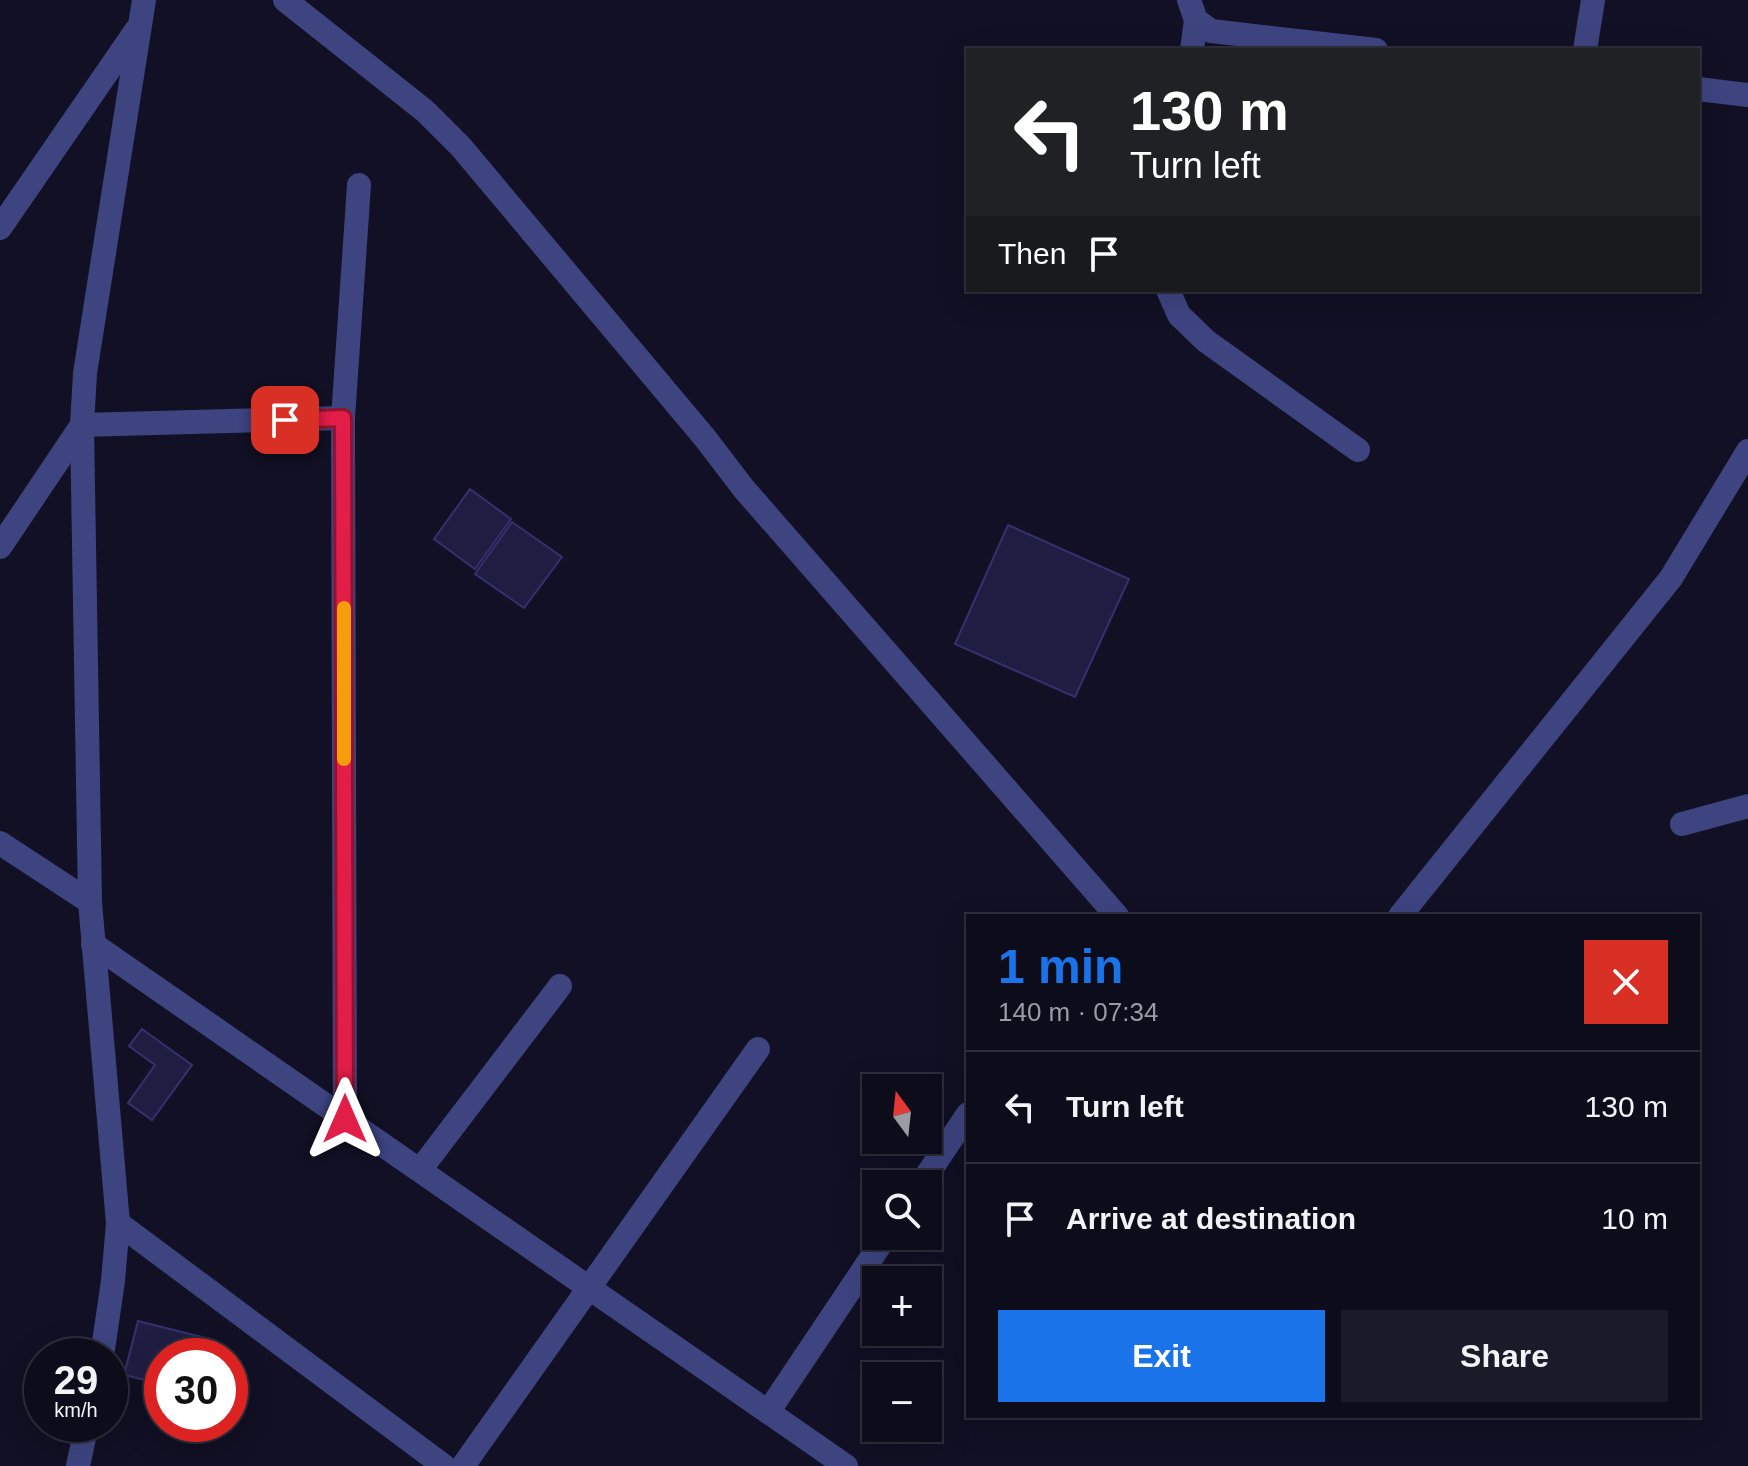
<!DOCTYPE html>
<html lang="en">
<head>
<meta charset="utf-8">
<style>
  :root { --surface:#0d0c1b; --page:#1b1a28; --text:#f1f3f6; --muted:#9a9ba3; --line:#2d2c3a; --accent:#1a73e8 }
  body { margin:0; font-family:Helvetica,sans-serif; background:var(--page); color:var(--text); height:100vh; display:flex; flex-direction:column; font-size:30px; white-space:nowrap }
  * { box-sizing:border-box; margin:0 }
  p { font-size:26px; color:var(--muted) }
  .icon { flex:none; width:44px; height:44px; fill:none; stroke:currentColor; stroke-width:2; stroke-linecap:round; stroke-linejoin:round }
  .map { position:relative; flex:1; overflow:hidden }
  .sheet { position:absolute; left:966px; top:914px; width:734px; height:504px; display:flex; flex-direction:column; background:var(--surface); border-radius:0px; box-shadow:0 8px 32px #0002,0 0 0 2px var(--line) }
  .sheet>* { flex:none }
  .guide { position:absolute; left:966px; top:48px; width:734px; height:244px; border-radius:0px; box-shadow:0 8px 32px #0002,0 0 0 2px var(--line); background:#202124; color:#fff; overflow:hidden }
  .needle { width:52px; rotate:345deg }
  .buttons { position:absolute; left:862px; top:1074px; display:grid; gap:16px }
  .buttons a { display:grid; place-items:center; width:80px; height:80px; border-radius:0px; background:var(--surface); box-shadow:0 8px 32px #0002,0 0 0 2px var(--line); font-size:40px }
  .speed { position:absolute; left:24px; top:1338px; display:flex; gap:16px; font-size:40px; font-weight:700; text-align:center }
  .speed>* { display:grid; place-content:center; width:104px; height:104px; border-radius:50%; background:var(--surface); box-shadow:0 8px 32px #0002,0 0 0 2px var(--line); line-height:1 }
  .speed small { font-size:20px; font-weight:400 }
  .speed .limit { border:12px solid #d22; background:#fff; color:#111 }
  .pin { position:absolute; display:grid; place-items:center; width:68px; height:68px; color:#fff; margin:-34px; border-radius:16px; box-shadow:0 4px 12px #0006 }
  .me { position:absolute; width:88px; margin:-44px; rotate:0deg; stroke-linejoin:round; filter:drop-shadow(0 0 6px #0008) }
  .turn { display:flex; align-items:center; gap:28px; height:168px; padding:0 32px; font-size:36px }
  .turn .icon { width:104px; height:104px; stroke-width:2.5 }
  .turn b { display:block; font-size:56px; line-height:68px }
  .then { display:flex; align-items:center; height:76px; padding:0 32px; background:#0003; gap:16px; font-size:30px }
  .round { display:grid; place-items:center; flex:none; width:84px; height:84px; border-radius:0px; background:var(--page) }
  .summary { display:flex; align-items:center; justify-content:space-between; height:136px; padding:0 32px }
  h1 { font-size:48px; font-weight:700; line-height:60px; color:var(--accent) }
  .button { display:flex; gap:16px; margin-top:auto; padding:16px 32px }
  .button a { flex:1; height:92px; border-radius:0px; background:var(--accent); color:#fff; font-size:32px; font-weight:700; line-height:92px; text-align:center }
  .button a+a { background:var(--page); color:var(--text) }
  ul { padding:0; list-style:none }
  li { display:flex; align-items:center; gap:24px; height:112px; padding:0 32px; border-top:2px solid var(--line) }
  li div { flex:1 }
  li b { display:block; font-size:30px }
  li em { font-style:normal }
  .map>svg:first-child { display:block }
  .building { fill:#201d43; stroke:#35316e; stroke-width:2 }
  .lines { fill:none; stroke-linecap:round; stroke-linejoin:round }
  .minor { stroke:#3e4480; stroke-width:24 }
  .route-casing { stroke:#92132f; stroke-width:20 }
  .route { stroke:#e11d48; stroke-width:14 }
  .slow { stroke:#f59e0b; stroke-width:14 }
</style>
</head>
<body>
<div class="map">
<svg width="1748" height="1466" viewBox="0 0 1748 1466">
  <rect width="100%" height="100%" fill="#111024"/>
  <!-- building -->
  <g class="building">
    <path d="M 470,489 L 511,519 L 475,569 L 434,539 Z"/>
    <path d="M 512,522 L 562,557 L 524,608 L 475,574 Z"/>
    <path d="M 1008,525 L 1129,579 L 1075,697 L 955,644 Z"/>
    <path d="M 142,1029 L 192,1065 L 152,1120 L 128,1103 L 155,1065 L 129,1046 Z"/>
    <path d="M 138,1321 L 214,1340 L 210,1356 L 162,1356 L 162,1384 L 124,1375 Z"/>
  </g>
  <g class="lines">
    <!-- minor -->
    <g class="minor">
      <path d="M 285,0 L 425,111 L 461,147 L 705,438 L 744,489 L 1117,916"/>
      <path d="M 1189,0 L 1196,20 L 1211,31 L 1376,50"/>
      <path d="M 1192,50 L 1196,20"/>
      <path d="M 1585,50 L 1593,0"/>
      <path d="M 1698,89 L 1748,95"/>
      <path d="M 0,228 L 137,29"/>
      <path d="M 1168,290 L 1179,315 L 1206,341 L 1358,450"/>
      <path d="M 0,547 L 82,425 L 343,418"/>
      <path d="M 1682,824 L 1748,806"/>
      <path d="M 0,843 L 90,902"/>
      <path d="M 1400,916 L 1671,578 L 1748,451"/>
      <path d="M 93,944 L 846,1466"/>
      <path d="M 345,1119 L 343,418 L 359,185"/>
      <path d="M 420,1170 L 560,986"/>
      <path d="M 921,1184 L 968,1114"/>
      <path d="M 118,1223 L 444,1466"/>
      <path d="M 102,1356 L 113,1281 L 118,1223 L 90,902 L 82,425 L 85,373 L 144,0"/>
      <path d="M 768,1412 L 886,1236"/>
      <path d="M 78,1466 L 87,1424"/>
      <path d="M 463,1466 L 758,1049"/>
    </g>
  </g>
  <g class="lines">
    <!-- route casing -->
    <g class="route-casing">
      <path id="route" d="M 285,420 L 343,418 L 345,1119"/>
    </g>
    <!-- route -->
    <use href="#route" class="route"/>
    <!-- slow -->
    <path class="slow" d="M 344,608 L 344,759"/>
  </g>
</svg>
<div class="buttons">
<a><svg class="needle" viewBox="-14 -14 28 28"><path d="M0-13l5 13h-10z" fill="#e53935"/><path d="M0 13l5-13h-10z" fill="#9a9ba3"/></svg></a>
<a><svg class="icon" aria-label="search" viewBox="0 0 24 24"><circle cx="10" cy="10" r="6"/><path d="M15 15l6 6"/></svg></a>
<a>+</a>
<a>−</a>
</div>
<div class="speed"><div>29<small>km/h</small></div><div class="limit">30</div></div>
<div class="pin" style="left:285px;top:420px;background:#d93025"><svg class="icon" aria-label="arrive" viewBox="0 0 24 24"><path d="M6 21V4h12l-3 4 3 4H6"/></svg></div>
<svg class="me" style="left:345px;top:1119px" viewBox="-20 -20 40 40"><path d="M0-17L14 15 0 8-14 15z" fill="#e11d48" stroke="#fff" stroke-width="4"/></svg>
<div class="guide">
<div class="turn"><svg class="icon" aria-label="left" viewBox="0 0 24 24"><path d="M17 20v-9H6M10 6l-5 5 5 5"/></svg><div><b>130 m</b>Turn left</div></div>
<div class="then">Then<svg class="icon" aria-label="arrive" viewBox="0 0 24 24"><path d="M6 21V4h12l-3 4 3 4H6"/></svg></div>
</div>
<section class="sheet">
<div class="summary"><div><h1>1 min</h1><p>140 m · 07:34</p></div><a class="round" style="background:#d93025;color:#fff"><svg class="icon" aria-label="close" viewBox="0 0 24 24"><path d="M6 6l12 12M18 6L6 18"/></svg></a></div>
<ul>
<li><svg class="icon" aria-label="left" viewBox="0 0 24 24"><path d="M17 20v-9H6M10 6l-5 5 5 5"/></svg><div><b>Turn left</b></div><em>130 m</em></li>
<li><svg class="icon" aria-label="arrive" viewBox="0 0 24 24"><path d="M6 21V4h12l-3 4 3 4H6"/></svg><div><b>Arrive at destination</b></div><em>10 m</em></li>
</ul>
<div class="button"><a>Exit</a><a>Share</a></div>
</section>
</div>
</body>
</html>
